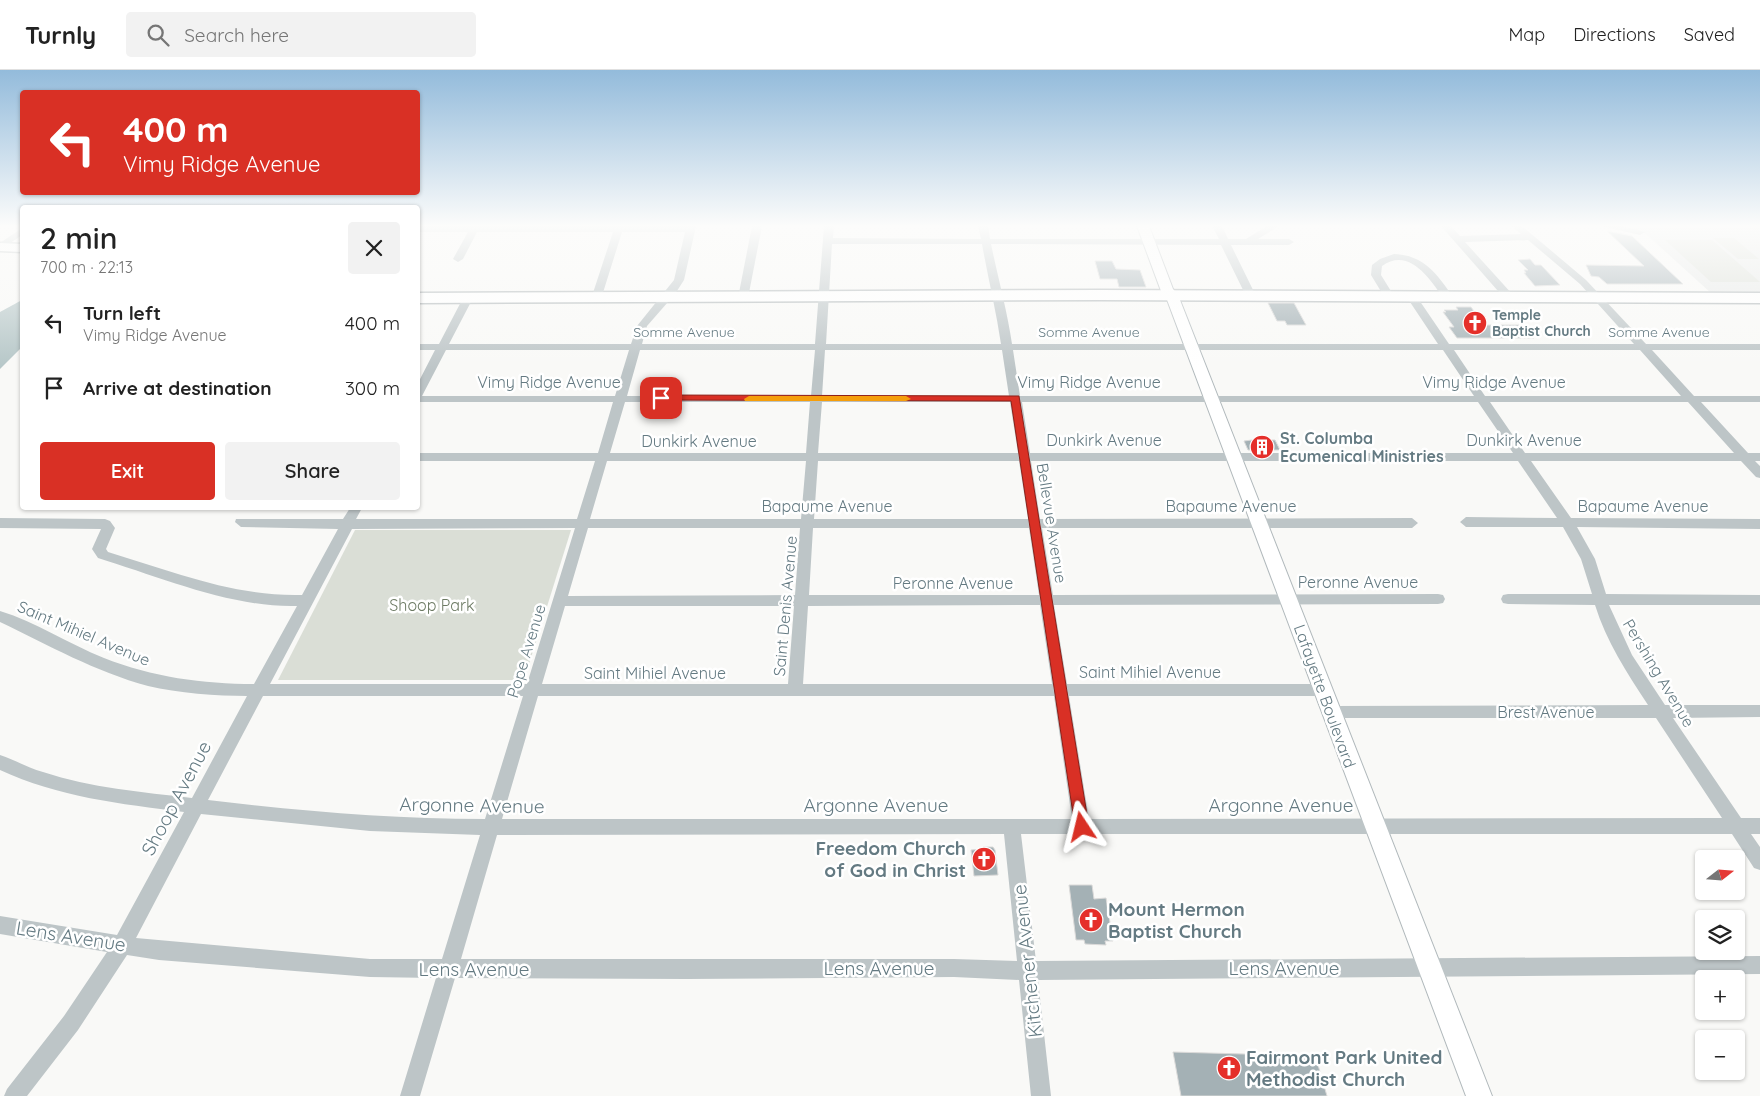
<!DOCTYPE html>
<html lang="en">
<head>
<meta charset="utf-8">
<style>
  :root { --surface:#fff; --page:#f2f2f2; --text:#222; --muted:#767676; --line:#e0e0e0; --accent:#d93025 }
  body { margin:0; font-family:Quicksand,sans-serif; background:var(--page); color:var(--text); height:100vh; display:flex; flex-direction:column; font-size:19px; white-space:nowrap }
  * { box-sizing:border-box; margin:0 }
  p { font-size:16px; color:var(--muted) }
  .icon { flex:none; width:28px; height:28px; fill:none; stroke:currentColor; stroke-width:2; stroke-linecap:round; stroke-linejoin:round }
  .map { position:relative; flex:1; overflow:hidden }
  .details { position:absolute; left:20px; top:135px; width:400px; height:305px; display:flex; flex-direction:column; background:var(--surface); border-radius:5px; box-shadow:0 1px 4px #0004 }
  .details>* { flex:none }
  .banner { position:absolute; left:20px; top:20px; width:400px; height:105px; border-radius:5px; box-shadow:0 1px 4px #0004; background:#d93025; color:#fff; overflow:hidden }
  .needle { width:32px; rotate:73deg }
  .fabs { position:absolute; left:1695px; top:780px; display:grid; gap:10px }
  .fabs a { display:grid; place-items:center; width:50px; height:50px; border-radius:5px; background:var(--surface); box-shadow:0 1px 4px #0004; font-size:25px }
  .pin { position:absolute; display:grid; place-items:center; width:42px; height:42px; color:#fff; margin:-21px; border-radius:10px; box-shadow:0 2px 8px #0006 }
  .me { position:absolute; width:55px; margin:-28px; rotate:350deg; stroke-linejoin:round; filter:drop-shadow(0 0 4px #0008) }
  .turn { display:flex; align-items:center; gap:18px; height:105px; padding:0 20px; font-size:22px }
  .turn .icon { width:65px; height:65px; stroke-width:2.5 }
  .turn b { display:block; font-size:35px; line-height:42px }
  .round { display:grid; place-items:center; flex:none; width:52px; height:52px; border-radius:5px; background:var(--page) }
  .head { display:flex; align-items:center; justify-content:space-between; height:85px; padding:0 20px }
  h1 { font-size:30px; font-weight:600; line-height:38px }
  .primary-button { display:flex; gap:10px; margin-top:auto; padding:10px 20px }
  .primary-button a { flex:1; height:58px; border-radius:5px; background:var(--accent); color:#fff; font-size:20px; font-weight:600; line-height:58px; text-align:center }
  .primary-button a+a { background:var(--page); color:var(--text) }
  ul { padding:0; list-style:none }
  li { display:flex; align-items:center; gap:15px; height:65px; padding:0 20px }
  li div { flex:1 }
  li b { display:block; font-size:19px }
  li em { font-style:normal }
  header { display:flex; align-items:center; gap:30px; box-sizing:border-box; height:70px; padding:0 25px; background:var(--surface); border-bottom:1px solid var(--line) }
  header strong { font-size:24px }
  nav { display:flex; gap:28px; margin-inline-start:auto; font-size:18px }
  .search { width:350px; height:45px; background:var(--page); display:flex; align-items:center; gap:12px; box-sizing:border-box; padding:0 18px; border-radius:5px; color:var(--muted); font-size:19px }
  .map>svg:first-child { display:block }
  .built { fill:#e7e9e8 }
  .green { fill:#daded6 }
  .water { fill:#b5c6c7 }
  .building { fill:#a4b1b5; stroke:#dbdad9 }
  .lines { fill:none; stroke-linecap:round; stroke-linejoin:round }
  .major-casing { stroke:#b1b9bc; stroke-width:2 }
  .highway-casing { stroke:#b1b8ba; stroke-width:3 }
  .minor { fill:#bdc5c7; fill-rule:evenodd }
  .major { fill:#fff; fill-rule:evenodd }
  .highway { fill:#fff; fill-rule:evenodd }
  .route { fill:#d93025; stroke:#8d1f18 }
  .slow { fill:#f59e0b }
  .labels { text-anchor:middle; stroke-width:5; stroke-linejoin:round; paint-order:stroke }
  .far-poi-label { font-size:14px; font-weight:bold; fill:#647a82; stroke:#fff; text-anchor:start }
  .far-street-label { font-size:14px; fill:#647a82; stroke:#fff }
  .street-label { font-size:16px; fill:#647a82; stroke:#fff }
  .poi-label { font-size:16px; font-weight:bold; fill:#647a82; stroke:#fff; text-anchor:start }
  .park-label { font-size:16px; fill:#6c7a63; stroke:#fff }
  .near-street-label { font-size:19px; fill:#647a82; stroke:#fff }
  .near-poi-label { font-size:19px; font-weight:bold; fill:#647a82; stroke:#fff; text-anchor:start }
</style>
</head>
<body>
<header>
<strong>Turnly</strong>
<div class="search"><svg class="icon" aria-label="search" viewBox="0 0 24 24"><circle cx="10" cy="10" r="6"/><path d="M15 15l6 6"/></svg>Search here</div>
<nav><a>Map</a><a>Directions</a><a>Saved</a></nav>
</header>
<div class="map">
<svg width="1760" height="1026" viewBox="0 0 1760 1026">
  <rect width="100%" height="100%" fill="#f9f9f7"/>
  <!-- built -->
  <path class="built" d="M 1610,156 L 1760,156 L 1760,223 L 1711,223 L 1645,163 Z"/>
  <!-- green -->
  <g class="green">
    <path d="M 1713,168 L 1734,168 L 1759,189 L 1738,189 Z"/>
    <path d="M 1665,170 L 1712,170 L 1760,212 L 1711,212 Z"/>
    <path d="M 355,460 L 571,460 L 524,610 L 278,610 Z"/>
  </g>
  <!-- water -->
  <path class="water" d="M 22,230 L 22,277 L 0,299 L 0,242 Z"/>
  <!-- building -->
  <g class="building">
    <path d="M 1607,161 L 1632,166 L 1683,214 L 1607,214 L 1599,207 L 1591,206 L 1586,195 L 1644,196 Z"/>
    <path d="M 1530,189 L 1535,195 L 1541,195 L 1560,215 L 1535,216 L 1524,203 L 1526,203 L 1524,200 L 1528,200 L 1518,190 Z"/>
    <path d="M 1095,191 L 1112,191 L 1116,199 L 1140,200 L 1146,217 L 1119,217 L 1117,209 L 1100,209 Z"/>
    <path d="M 1268,233 L 1294,233 L 1306,255 L 1287,255 L 1285,251 L 1277,251 Z"/>
    <path d="M 1456,237 L 1471,237 L 1484,255 L 1524,255 L 1534,268 L 1457,268 L 1449,257 L 1454,257 L 1443,242 L 1446,242 L 1444,240 L 1458,240 Z"/>
    <path d="M 1252,370 L 1275,370 L 1280,380 L 1248,380 L 1244,371 Z"/>
    <path d="M 983,777 L 993,777 L 995,780 L 998,805 L 974,806 L 971,780 L 983,779 Z"/>
    <path d="M 1069,815 L 1092,815 L 1094,829 L 1106,828 L 1113,871 L 1105,871 L 1106,875 L 1085,874 L 1084,870 L 1076,870 Z"/>
    <path d="M 1173,982 L 1279,985 L 1280,988 L 1316,988 L 1327,1026 L 1181,1026 Z"/>
  </g>
  <g class="lines">
    <!-- major casing -->
    <g class="major-casing">
      <path id="major" d="M 1137,156 L 1149,156 L 1173,219 L 1178,225 L 1492,1026 L 1466,1026 L 1166,227 L 1161,221 Z"/>
    </g>
    <!-- highway casing -->
    <g class="highway-casing">
      <g id="highway">
        <path d="M 0,173 L 22,174 L 22,182 L 0,181 Z"/>
        <path d="M 1100,220 L 1760,223 L 1760,233 L 1100,230 L 418,233 L 418,223 Z"/>
      </g>
    </g>
    <!-- minor -->
    <g class="minor">
      <path d="M 418,156 L 696,156 L 684,210 L 675,224 L 647,256 L 642,274 L 815,274 L 824,156 L 834,156 L 833,168 L 981,169 L 978,156 L 988,156 L 990,169 L 1219,169 L 1212,156 L 1222,156 L 1228,169 L 1246,169 L 1267,156 L 1279,156 L 1258,169 L 1289,169 L 1294,172 L 1289,175 L 1231,175 L 1256,226 L 1251,229 L 1246,226 L 1221,175 L 991,174 C 998,208 1007,240 1012,274 L 1438,274 L 1406,226 L 1411,223 L 1415,224 L 1449,274 L 1634,274 L 1580,214 L 1528,170 L 1465,172 L 1513,225 L 1514,227 L 1509,230 L 1505,229 L 1441,156 L 1451,156 L 1460,166 L 1521,164 L 1512,156 L 1522,156 L 1586,210 L 1646,274 L 1760,274 L 1760,280 L 1652,280 L 1694,326 L 1760,326 L 1760,332 L 1701,332 L 1748,383 L 1760,383 L 1760,391 L 1755,391 L 1760,396 L 1760,408 L 1756,407 L 1741,391 L 1531,391 L 1571,448 L 1760,449 L 1760,459 L 1577,457 L 1595,489 L 1606,524 L 1760,525 L 1760,535 L 1609,535 L 1632,585 L 1665,635 L 1760,635 L 1760,647 L 1673,648 L 1741,748 L 1760,748 L 1760,764 L 1751,764 L 1760,777 L 1760,800 L 1754,798 L 1732,764 L 1021,764 L 1036,891 L 1760,886 L 1760,904 L 1038,910 L 1051,1026 L 1031,1026 L 1019,910 L 954,907 L 687,909 L 455,908 L 420,1026 L 400,1026 L 436,908 L 370,907 L 159,890 L 127,885 L 78,960 L 27,1026 L 4,1026 L 7,1019 L 64,946 L 107,882 L 0,864 L 0,846 L 117,865 L 184,742 C 121,734 58,727 0,700 L 0,685 C 15,690 28,698 43,702 C 91,718 142,722 192,728 L 247,626 C 217,626 178,623 148,616 C 96,602 48,575 0,552 L 0,541 C 36,552 69,574 104,588 C 152,607 203,614 254,614 L 297,536 C 232,538 160,507 98,488 L 92,479 L 101,459 L 0,458 L 0,448 L 105,449 L 110,451 L 115,458 L 106,479 L 108,482 C 171,501 235,527 302,525 L 338,459 L 241,457 L 235,452 L 236,449 L 343,449 L 350,438 L 362,438 L 356,449 L 577,449 L 595,391 L 418,391 L 418,383 L 598,383 L 613,332 L 418,332 L 418,313 L 435,280 L 418,280 L 418,274 L 439,274 L 463,228 L 468,225 L 473,228 L 449,274 L 631,274 L 637,256 L 674,210 L 685,162 L 622,162 L 601,229 L 596,232 L 591,229 L 613,162 L 477,162 L 463,189 L 458,192 L 453,189 L 468,162 L 418,162 ZM 832,174 L 982,174 C 988,208 996,240 1001,274 L 826,274 ZM 446,280 L 629,280 L 615,326 L 422,326 ZM 640,280 L 815,280 L 811,326 L 627,326 ZM 825,280 L 1002,280 L 1009,326 L 822,326 ZM 1013,280 L 1443,280 L 1474,326 L 1020,326 ZM 1454,280 L 1640,280 L 1681,326 L 1485,326 ZM 625,332 L 810,332 L 806,383 L 610,383 ZM 822,332 L 1010,332 L 1018,383 L 818,383 ZM 1022,332 L 1478,332 L 1513,383 L 1030,383 ZM 1490,332 L 1688,332 L 1734,383 L 1525,383 ZM 607,391 L 806,391 L 801,449 L 590,449 ZM 818,391 L 1019,391 L 1028,449 L 814,449 ZM 1031,391 L 1518,391 L 1557,448 L 1466,447 L 1460,452 L 1466,457 L 1563,457 L 1581,489 L 1592,524 L 1508,524 L 1503,525 L 1501,529 L 1503,533 L 1508,534 L 1595,535 C 1606,571 1627,603 1648,635 L 1331,636 L 1326,637 L 1323,642 L 1326,647 L 1331,648 L 1656,648 L 1722,748 L 1089,749 L 1069,626 L 1323,626 L 1328,624 L 1331,620 L 1328,616 L 1323,614 L 1067,614 L 1054,535 L 1438,534 L 1443,533 L 1445,529 L 1443,525 L 1438,524 L 1053,525 L 1042,458 L 1412,458 L 1418,453 L 1412,448 L 1040,449 ZM 575,458 L 527,614 L 270,614 L 352,459 ZM 588,458 L 800,458 L 795,525 L 568,526 ZM 813,458 L 1029,458 L 1039,525 L 809,525 ZM 1040,535 L 1052,614 L 803,614 L 808,536 ZM 565,536 L 794,536 L 788,614 L 542,614 ZM 263,626 L 523,626 L 485,749 C 392,749 300,741 208,730 ZM 538,626 L 1054,626 L 1072,749 L 502,749 ZM 201,744 L 370,761 L 480,765 L 442,889 L 370,889 L 136,868 ZM 1004,764 L 1017,891 L 954,889 L 461,889 L 497,765 Z"/>
      <path d="M 752,156 L 762,156 L 748,228 L 743,231 L 738,228 Z"/>
      <path d="M 1601,156 L 1621,156 L 1645,162 L 1640,165 Z"/>
      <path d="M 22,158 L 22,165 L 0,180 L 0,173 Z"/>
      <path d="M 1394,184 C 1424,185 1437,204 1453,227 L 1452,229 L 1444,229 C 1431,210 1409,176 1382,196 L 1381,205 L 1394,226 L 1385,228 L 1371,205 L 1372,195 L 1380,189 Z"/>
    </g>
    <!-- major -->
    <use href="#major" class="major"/>
    <!-- highway -->
    <use href="#highway" class="highway"/>
  </g>
  <!-- sky -->
  <linearGradient id="sky" x2="0" y2="1"><stop stop-color="#93bbdb"/><stop offset="0.52" stop-color="#fcfcfb"/><stop offset="1" stop-color="#fcfcfb" stop-opacity="0"/></linearGradient>
  <rect width="1760" height="300" fill="url(#sky)"/>
  <!-- route -->
  <path class="route" d="M 661,325 L 1019,326 L 1089,757 L 1087,761 L 1082,763 L 1077,761 L 1075,757 L 1011,331 L 658,330 L 656,328 Z"/>
  <!-- slow -->
  <path class="slow" d="M 749,326 L 906,326 L 911,329 L 906,331 L 745,331 L 744,329 Z"/>
  <!-- icons -->
  <defs>
    <g id="church-disc" transform="scale(1.25)"><circle r="9.5" fill="#e52f2a" stroke="#fff"/><path d="M-1.2-6h2.4v3.5h3.3v2.4h-3.3V6h-2.4V-.1h-3.3v-2.4h3.3Z" fill="#fff"/></g>
    <g id="building-disc" transform="scale(1.25)"><circle r="9.5" fill="#e52f2a" stroke="#fff"/><path d="M-4-6H4V6H1V3H-1V6H-4ZM-2.5-4.3h1.7v1.8h-1.7ZM.8-4.3h1.7v1.8H.8ZM-2.5-1h1.7V.8h-1.7ZM.8-1h1.7V.8H.8Z" fill="#fff"/></g>
  </defs>
  <g fill-rule="evenodd">
    <use href="#church-disc" x="1475" y="253"/>
    <use href="#building-disc" x="1262" y="377"/>
    <use href="#church-disc" x="984" y="789"/>
    <use href="#church-disc" x="1091" y="850"/>
    <use href="#church-disc" x="1229" y="998"/>
  </g>
  <g class="labels">
    <!-- far-poi labels -->
    <g class="far-poi-label">
      <text x="1492" y="250">Temple<tspan x="1492" dy="16">Baptist Church</tspan></text>
    </g>
    <!-- far-street labels -->
    <g class="far-street-label">
      <text x="684" y="267">Somme Avenue</text>
      <text x="1089" y="267">Somme Avenue</text>
      <text x="1659" y="267">Somme Avenue</text>
    </g>
    <!-- street labels -->
    <g class="street-label">
      <text x="549" y="318">Vimy Ridge Avenue</text>
      <text x="1089" y="318">Vimy Ridge Avenue</text>
      <text x="1494" y="318">Vimy Ridge Avenue</text>
      <text x="1104" y="376">Dunkirk Avenue</text>
      <text x="1524" y="376">Dunkirk Avenue</text>
      <text x="699" y="377">Dunkirk Avenue</text>
      <text x="827" y="442">Bapaume Avenue</text>
      <text x="1231" y="442">Bapaume Avenue</text>
      <text x="1643" y="442">Bapaume Avenue</text>
      <text transform="translate(1052 453) rotate(81)" y="6">Bellevue Avenue</text>
      <text x="1358" y="518">Peronne Avenue</text>
      <text x="953" y="519">Peronne Avenue</text>
      <text transform="translate(785 536) rotate(-85)" y="6">Saint Denis Avenue</text>
      <text transform="translate(84 563) rotate(23)" y="6">Saint Mihiel Avenue</text>
      <text transform="translate(526 581) rotate(-73)" y="6">Pope Avenue</text>
      <text x="1150" y="608">Saint Mihiel Avenue</text>
      <text x="655" y="609">Saint Mihiel Avenue</text>
      <text transform="translate(1659 603) rotate(59)" y="6">Pershing Avenue</text>
      <text transform="translate(1325 626) rotate(70)" y="6">Lafayette Boulevard</text>
      <text x="1546" y="648">Brest Avenue</text>
    </g>
    <!-- poi labels -->
    <g class="poi-label">
      <text x="1280" y="374">St. Columba<tspan x="1280" dy="18">Ecumenical Ministries</tspan></text>
    </g>
    <!-- park labels -->
    <g class="park-label">
      <text x="432" y="541">Shoop Park</text>
    </g>
    <!-- near-street labels -->
    <g class="near-street-label">
      <text transform="translate(176 728) rotate(-62)" y="7">Shoop Avenue</text>
      <text transform="translate(472 735) rotate(1)" y="7">Argonne Avenue</text>
      <text x="876" y="742">Argonne Avenue</text>
      <text x="1281" y="742">Argonne Avenue</text>
      <text transform="translate(71 866) rotate(9)" y="7">Lens Avenue</text>
      <text transform="translate(1027 891) rotate(-96)" y="7">Kitchener Avenue</text>
      <text x="879" y="905">Lens Avenue</text>
      <text x="1284" y="905">Lens Avenue</text>
      <text x="474" y="906">Lens Avenue</text>
    </g>
    <!-- near-poi labels -->
    <g class="near-poi-label">
      <text x="966" y="785" text-anchor="end">Freedom Church<tspan x="966" dy="22">of God in Christ</tspan></text>
      <text x="1108" y="846">Mount Hermon<tspan x="1108" dy="22">Baptist Church</tspan></text>
      <text x="1246" y="994">Fairmont Park United<tspan x="1246" dy="22">Methodist Church</tspan></text>
    </g>
  </g>
</svg>
<div class="fabs">
<a><svg class="needle" viewBox="-14 -14 28 28"><path d="M0-13l5 13h-10z" fill="#e53935"/><path d="M0 13l5-13h-10z" fill="#767676"/></svg></a>
<a><svg class="icon" aria-label="layers" viewBox="0 0 24 24"><path d="M12 4l9 5-9 5-9-5zM3 14l9 5 9-5"/></svg></a>
<a>+</a>
<a>−</a>
</div>
<div class="pin" style="left:661px;top:328px;background:#d93025"><svg class="icon" aria-label="arrive" viewBox="0 0 24 24"><path d="M6 21V4h12l-3 4 3 4H6"/></svg></div>
<svg class="me" style="left:1082px;top:757px" viewBox="-20 -20 40 40"><path d="M0-17L14 15 0 8-14 15z" fill="#d93025" stroke="#fff" stroke-width="4"/></svg>
<div class="banner">
<div class="turn"><svg class="icon" aria-label="left" viewBox="0 0 24 24"><path d="M17 20v-9H6M10 6l-5 5 5 5"/></svg><div><b>400 m</b>Vimy Ridge Avenue</div></div>
</div>
<section class="details">
<div class="head"><div><h1>2 min</h1><p>700 m · 22:13</p></div><a class="round"><svg class="icon" aria-label="close" viewBox="0 0 24 24"><path d="M6 6l12 12M18 6L6 18"/></svg></a></div>
<ul>
<li><svg class="icon" aria-label="left" viewBox="0 0 24 24"><path d="M17 20v-9H6M10 6l-5 5 5 5"/></svg><div><b>Turn left</b><p>Vimy Ridge Avenue</p></div><em>400 m</em></li>
<li><svg class="icon" aria-label="arrive" viewBox="0 0 24 24"><path d="M6 21V4h12l-3 4 3 4H6"/></svg><div><b>Arrive at destination</b></div><em>300 m</em></li>
</ul>
<div class="primary-button"><a>Exit</a><a>Share</a></div>
</section>
</div>
</body>
</html>
